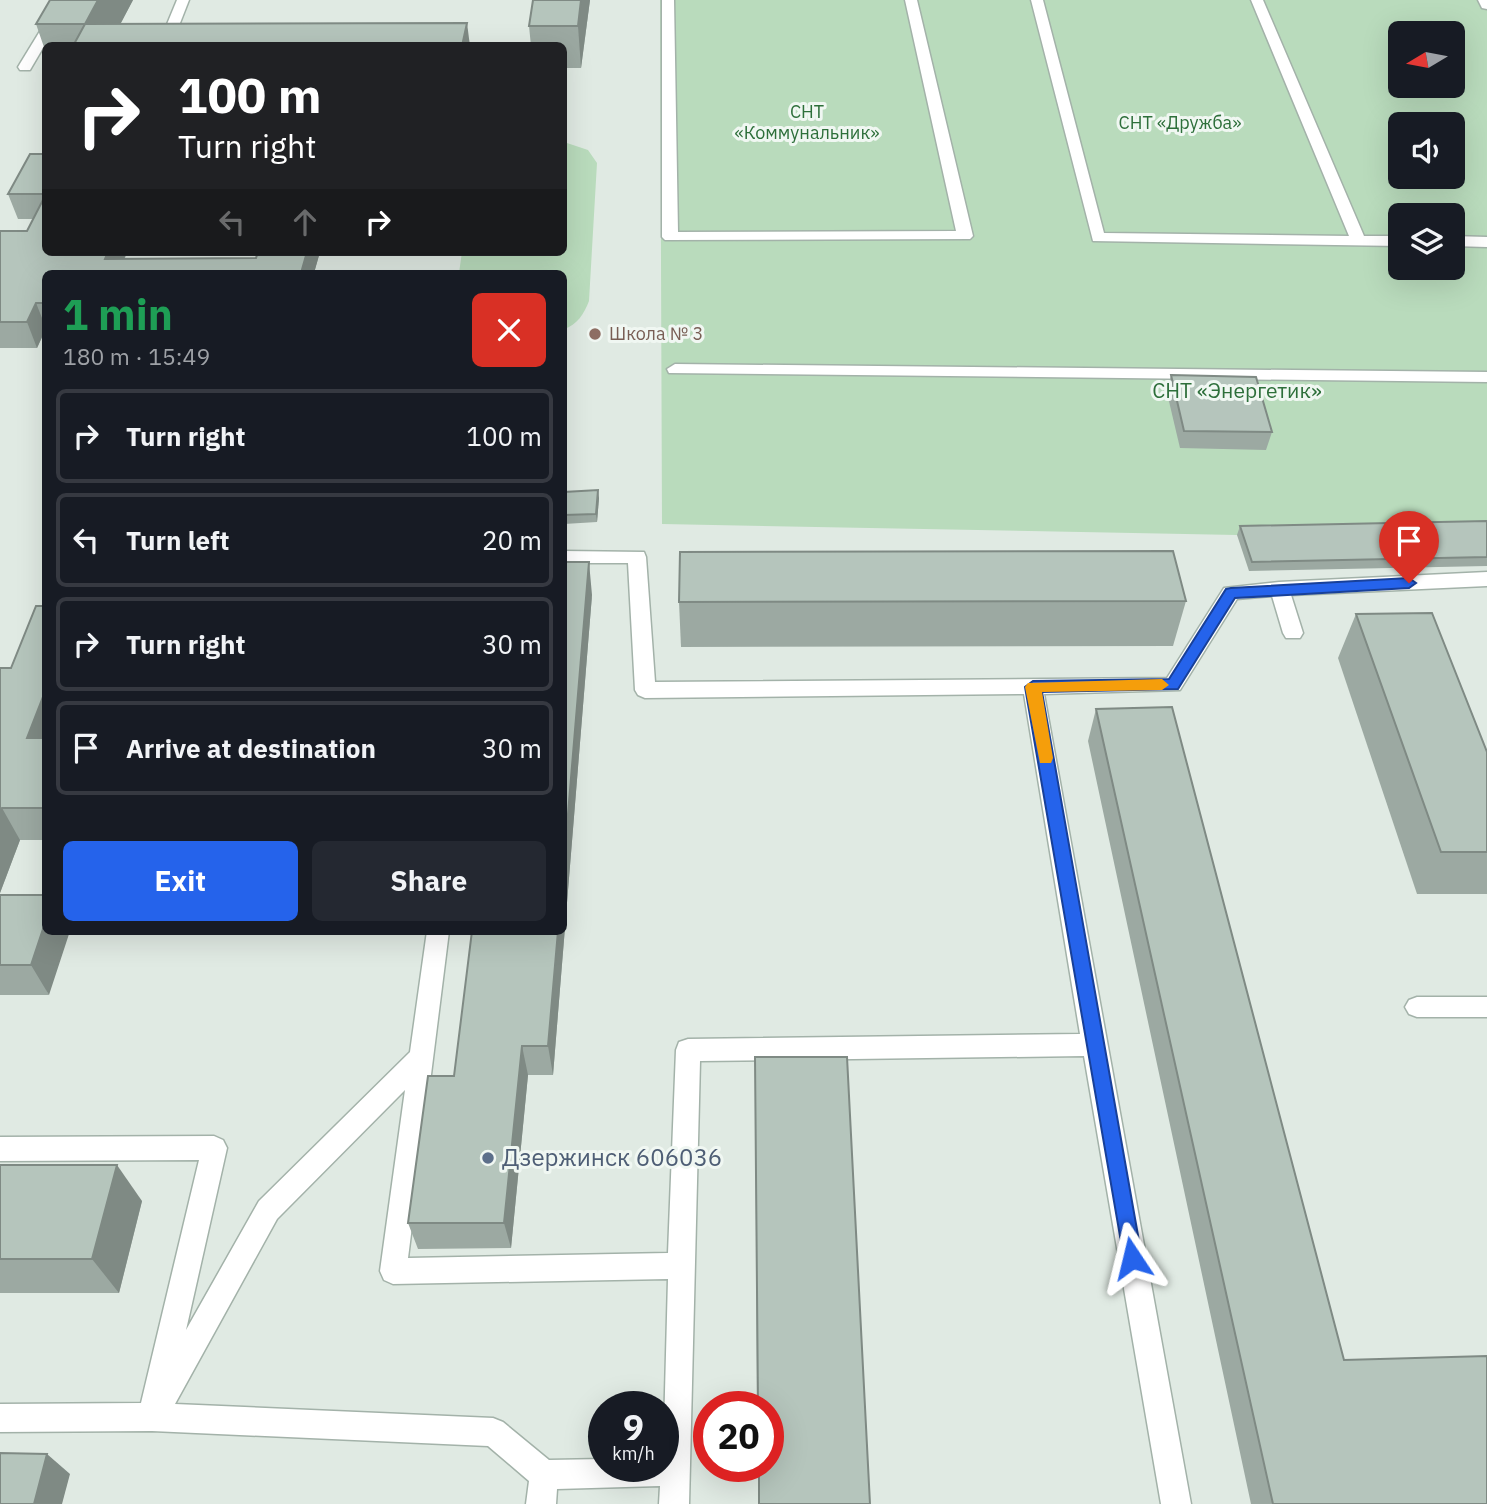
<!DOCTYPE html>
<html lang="en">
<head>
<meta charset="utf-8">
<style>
  :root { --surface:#171b24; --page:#242831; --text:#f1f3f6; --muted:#9ea1a6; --line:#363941; --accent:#2563eb }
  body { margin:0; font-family:"IBM Plex Sans",sans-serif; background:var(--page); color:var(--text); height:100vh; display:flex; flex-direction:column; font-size:26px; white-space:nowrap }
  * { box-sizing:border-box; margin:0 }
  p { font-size:23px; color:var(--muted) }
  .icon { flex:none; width:38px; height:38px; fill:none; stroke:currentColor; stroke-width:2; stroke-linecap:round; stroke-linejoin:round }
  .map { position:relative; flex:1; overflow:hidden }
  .side { position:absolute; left:42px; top:270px; width:525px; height:665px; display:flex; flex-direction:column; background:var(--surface); border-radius:10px; box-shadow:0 7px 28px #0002 }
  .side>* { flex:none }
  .guide { position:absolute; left:42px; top:42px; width:525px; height:214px; border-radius:10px; box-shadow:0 7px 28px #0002; background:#202124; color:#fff; overflow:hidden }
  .needle { width:46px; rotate:260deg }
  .fabs { position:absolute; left:1388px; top:21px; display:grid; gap:14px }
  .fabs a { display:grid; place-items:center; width:77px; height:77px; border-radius:10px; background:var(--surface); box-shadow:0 7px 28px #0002; font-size:35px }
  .speed { position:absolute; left:588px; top:1391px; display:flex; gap:14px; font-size:35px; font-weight:700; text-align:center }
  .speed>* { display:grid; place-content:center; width:91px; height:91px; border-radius:50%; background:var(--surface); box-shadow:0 7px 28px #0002; line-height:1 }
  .speed small { font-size:18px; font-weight:400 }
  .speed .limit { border:10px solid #d22; background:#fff; color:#111 }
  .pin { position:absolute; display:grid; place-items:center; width:60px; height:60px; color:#fff; margin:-72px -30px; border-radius:50% 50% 50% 0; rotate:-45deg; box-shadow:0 0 7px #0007 }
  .pin .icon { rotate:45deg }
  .me { position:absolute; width:77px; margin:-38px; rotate:350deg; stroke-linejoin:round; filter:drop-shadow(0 0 5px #0008) }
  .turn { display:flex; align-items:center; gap:24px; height:147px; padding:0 21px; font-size:32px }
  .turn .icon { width:91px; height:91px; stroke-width:2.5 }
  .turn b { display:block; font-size:49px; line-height:60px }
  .lanes { display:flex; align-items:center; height:66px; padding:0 21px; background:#0003; justify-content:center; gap:35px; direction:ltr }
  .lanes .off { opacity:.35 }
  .round { display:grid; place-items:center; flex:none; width:74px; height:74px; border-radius:10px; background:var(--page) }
  .headline { display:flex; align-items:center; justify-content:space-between; height:119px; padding:0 21px }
  h1 { font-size:42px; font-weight:700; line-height:52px; color:#1e9e55 }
  .button { display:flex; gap:14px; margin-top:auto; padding:14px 21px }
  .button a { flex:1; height:80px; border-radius:10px; background:var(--accent); color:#fff; font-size:28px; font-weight:700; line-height:80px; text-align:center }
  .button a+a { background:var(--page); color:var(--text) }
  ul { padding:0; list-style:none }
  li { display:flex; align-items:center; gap:21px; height:94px; margin:0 14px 10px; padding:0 7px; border:4px solid var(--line); border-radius:10px }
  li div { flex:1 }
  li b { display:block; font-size:26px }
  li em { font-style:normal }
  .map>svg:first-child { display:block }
  .green { fill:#b9dbbc; fill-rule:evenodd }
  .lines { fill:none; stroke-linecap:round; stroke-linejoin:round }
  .minor-casing { stroke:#a3b2a9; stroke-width:3 }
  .minor { fill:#fff; fill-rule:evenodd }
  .wall { fill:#9ca9a2 }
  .shaded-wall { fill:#7f8a84 }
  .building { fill:#b5c5bc; stroke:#7f8a84; stroke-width:2 }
  .route { fill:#2563eb; stroke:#184099; stroke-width:2 }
  .slow { fill:#f59e0b }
  .education-dot { fill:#8d6e63; stroke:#f0f7f2; stroke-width:2.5 }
  .service-dot { fill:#5c6f8a; stroke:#f0f7f2; stroke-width:2.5 }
  .labels { text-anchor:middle; stroke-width:6; stroke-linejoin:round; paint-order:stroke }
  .far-park-label { font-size:18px; fill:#2d6f3a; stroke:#f0f7f2 }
  .far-education-label { font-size:18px; fill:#785e54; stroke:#f0f7f2; text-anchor:start }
  .park-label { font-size:21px; fill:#2d6f3a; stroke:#f0f7f2 }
  .near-service-label { font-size:24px; fill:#4e5e75; stroke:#f0f7f2; text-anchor:start }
</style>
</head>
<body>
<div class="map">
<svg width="1487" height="1504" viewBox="0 0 1487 1504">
  <rect width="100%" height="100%" fill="#e0eae3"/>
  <!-- green -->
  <g class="green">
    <path d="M 660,0 L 1487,0 L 1487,530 L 1237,535 L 662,524 ZM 1400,33 L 1452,33 L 1452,86 L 1400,86 ZM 1400,124 L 1452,124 L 1452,177 L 1400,177 ZM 1400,215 L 1452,215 L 1452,268 L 1400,268 Z"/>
    <path d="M 564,142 L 588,150 L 597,163 L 589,301 C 584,314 577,325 564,329 L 564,273 L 459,273 L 462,252 L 564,252 Z"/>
  </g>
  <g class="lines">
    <!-- minor casing -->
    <g class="minor-casing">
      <g id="minor">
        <path d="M 59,0 L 71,0 L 30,70 L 20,70 L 18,67 Z"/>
        <path d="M 177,0 L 189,0 L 171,46 L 158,46 Z"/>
        <path d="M 662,0 L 674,0 L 678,232 L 956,231 L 905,0 L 917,0 L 973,236 L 970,239 L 665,240 L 662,237 Z"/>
        <path d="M 1031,0 L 1043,0 L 1104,233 L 1349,236 L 1251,0 L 1263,0 L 1364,236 L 1400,236 L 1400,246 L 1093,241 Z"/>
        <path d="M 1478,0 L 1487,0 L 1487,9 L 1482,8 Z"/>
        <path d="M 1452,236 L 1487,237 L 1487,247 L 1452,246 Z"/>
        <path d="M 675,364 L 1487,372 L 1487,382 L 669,373 L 667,369 Z"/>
        <path d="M 564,551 L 644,552 L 646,557 L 655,682 L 1167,678 L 1224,588 L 1279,582 L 1487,572 L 1487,586 L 1291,595 L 1303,633 L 1300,638 L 1286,638 L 1283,633 L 1272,596 L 1237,599 L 1180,690 L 1044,694 L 1191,1504 L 1161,1504 L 1084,1056 L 700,1061 L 689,1504 L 659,1504 L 660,1486 L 557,1489 L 556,1504 L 526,1504 L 529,1481 L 488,1446 L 152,1431 L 0,1432 L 0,1404 L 141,1403 L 199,1160 L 0,1161 L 0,1137 L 214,1136 L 223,1140 L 227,1148 L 186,1330 L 259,1201 L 410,1052 L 427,931 L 449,931 L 408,1258 L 668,1253 L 676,1050 L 679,1042 L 688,1039 L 1080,1034 L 1024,694 L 645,698 L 638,695 L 635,690 L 628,563 L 564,563 ZM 405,1090 L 380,1271 L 384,1280 L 393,1284 L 668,1279 L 663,1466 L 604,1466 L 604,1459 L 549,1460 L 503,1422 L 493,1418 L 175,1404 L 277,1219 Z"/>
        <path d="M 1417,997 L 1487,997 L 1487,1017 L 1417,1017 L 1409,1014 L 1405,1007 L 1409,1000 Z"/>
      </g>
    </g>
    <!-- minor -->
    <use href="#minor" class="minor"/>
  </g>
  <!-- wall -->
  <g class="wall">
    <path d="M 133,0 L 120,24 L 470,46 L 46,46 L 46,53 L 36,24 Z"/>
    <path d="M 590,0 L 581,68 L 564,68 L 564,46 L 531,46 L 529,26 Z"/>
    <path d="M 46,154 L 46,252 L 127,252 L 125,258 L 256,258 L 320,252 L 314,273 L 46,273 L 46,329 L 37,348 L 0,348 L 0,231 L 27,231 L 33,219 L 18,219 L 8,194 Z"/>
    <path d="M 1171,375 L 1272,432 L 1266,450 L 1180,448 L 1167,393 Z"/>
    <path d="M 564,492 L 599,498 L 597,522 L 564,524 Z"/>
    <path d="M 1487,521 L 1487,566 L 1249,571 L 1237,535 L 1240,526 Z"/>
    <path d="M 592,595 L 553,1075 L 528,1075 L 511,1248 L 418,1249 L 408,1223 L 454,1076 Z"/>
    <path d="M 1186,601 L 1173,646 L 681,647 L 679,602 Z"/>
    <path d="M 46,606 L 46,840 L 20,840 L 0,893 L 0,668 L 11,668 Z"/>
    <path d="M 1356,614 L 1487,752 L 1487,894 L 1417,894 L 1338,658 Z"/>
    <path d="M 1096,709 L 1344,1360 L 1487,1504 L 1251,1504 L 1088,741 Z"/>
    <path d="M 0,895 L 49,995 L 0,995 Z"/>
    <path d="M 755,1057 L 870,1504 L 758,1504 L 758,1466 L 768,1466 L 768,1407 L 757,1407 Z"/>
    <path d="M 0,1165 L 142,1201 L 119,1293 L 0,1293 Z"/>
  </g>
  <!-- shaded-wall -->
  <g class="shaded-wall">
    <path d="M 98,0 L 133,0 L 109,46 L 85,24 Z"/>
    <path d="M 581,0 L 590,0 L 581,68 L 578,26 Z"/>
    <path d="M 467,23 L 470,46 L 462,46 Z"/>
    <path d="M 108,252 L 127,252 L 118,273 L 105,259 Z"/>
    <path d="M 307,252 L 320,252 L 314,273 L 301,273 Z"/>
    <path d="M 36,303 L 46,328 L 37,348 L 27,322 Z"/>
    <path d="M 598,490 L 599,498 L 597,522 L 596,514 Z"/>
    <path d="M 589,562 L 592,595 L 553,1075 L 548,1046 L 558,931 L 564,931 L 564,862 Z"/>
    <path d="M 46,689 L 46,765 L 27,738 Z"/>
    <path d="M 2,808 L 20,840 L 0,893 L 0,812 Z"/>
    <path d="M 46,920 L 46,931 L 70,931 L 49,995 L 31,965 Z"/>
    <path d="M 522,1046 L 528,1075 L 511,1248 L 504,1223 Z"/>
    <path d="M 117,1165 L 142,1201 L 119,1293 L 92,1259 Z"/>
    <path d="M 47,1454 L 70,1474 L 62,1504 L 34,1504 Z"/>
  </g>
  <!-- building -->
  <g class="building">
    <path d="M 50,0 L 98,0 L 85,24 L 467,23 L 462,46 L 73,46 L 85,24 L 36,24 Z"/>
    <path d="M 533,0 L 581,0 L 578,26 L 529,26 Z"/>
    <path d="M 30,154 L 46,154 L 46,194 L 8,194 Z"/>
    <path d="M 46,194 L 46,252 L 108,252 L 105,259 L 256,258 L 258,252 L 307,252 L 301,273 L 46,273 L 46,303 L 36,303 L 27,322 L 0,322 L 0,231 L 27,231 Z"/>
    <path d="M 1171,375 L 1256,377 L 1272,432 L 1184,431 Z"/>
    <path d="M 598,490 L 596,514 L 564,515 L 564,492 Z"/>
    <path d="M 1487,521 L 1487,557 L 1252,562 L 1240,526 Z"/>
    <path d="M 1173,551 L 1186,601 L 679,602 L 680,552 Z"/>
    <path d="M 564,562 L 589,562 L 564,862 Z"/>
    <path d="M 36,606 L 46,606 L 46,689 L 27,738 L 46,738 L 46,808 L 2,808 L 0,812 L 0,668 L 11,668 Z"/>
    <path d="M 1432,613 L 1487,752 L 1487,852 L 1441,852 L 1356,614 Z"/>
    <path d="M 1172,707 L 1344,1360 L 1487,1356 L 1487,1504 L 1273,1504 L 1096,709 Z"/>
    <path d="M 0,895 L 46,895 L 46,920 L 31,965 L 0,965 Z"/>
    <path d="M 472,931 L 558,931 L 548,1046 L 522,1046 L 504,1223 L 408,1223 L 428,1076 L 454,1076 Z"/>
    <path d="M 755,1057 L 847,1057 L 870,1504 L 759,1504 L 759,1466 L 768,1466 L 768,1407 L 758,1407 Z"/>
    <path d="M 0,1165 L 117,1165 L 92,1259 L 0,1259 Z"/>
    <path d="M 0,1453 L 47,1454 L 34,1504 L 0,1504 Z"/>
  </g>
  <!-- route -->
  <path class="route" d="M 1409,578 L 1416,583 L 1409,588 L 1235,598 L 1178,689 L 1042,692 L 1142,1258 L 1139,1265 L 1132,1267 L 1125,1265 L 1025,687 L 1033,681 L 1169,679 L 1226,589 L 1231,588 Z"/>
  <!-- slow -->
  <path class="slow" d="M 1162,679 L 1169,685 L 1162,690 L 1042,692 L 1053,758 L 1051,763 L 1040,763 L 1025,687 L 1028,683 Z"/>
  <!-- markers -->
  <circle class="education-dot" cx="595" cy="334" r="7"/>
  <circle class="service-dot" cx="488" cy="1158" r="7"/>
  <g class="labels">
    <!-- far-park labels -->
    <g class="far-park-label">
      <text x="807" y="118">СНТ<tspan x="807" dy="21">«Коммунальник»</tspan></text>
      <text x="1180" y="129">СНТ «Дружба»</text>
    </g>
    <!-- far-education labels -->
    <g class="far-education-label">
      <text x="609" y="340">Школа № 3</text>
    </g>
    <!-- park labels -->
    <g class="park-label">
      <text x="1237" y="398">СНТ «Энергетик»</text>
    </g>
    <!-- near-service labels -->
    <g class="near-service-label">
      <text x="502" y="1166">Дзержинск 606036</text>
    </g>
  </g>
</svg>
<div class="fabs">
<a><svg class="needle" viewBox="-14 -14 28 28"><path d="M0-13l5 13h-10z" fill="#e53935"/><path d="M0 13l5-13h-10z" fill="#9ea1a6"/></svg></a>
<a><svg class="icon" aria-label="sound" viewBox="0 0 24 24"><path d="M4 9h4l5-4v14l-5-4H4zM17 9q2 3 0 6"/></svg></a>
<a><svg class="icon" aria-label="layers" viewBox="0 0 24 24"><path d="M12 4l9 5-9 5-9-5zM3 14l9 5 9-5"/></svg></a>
</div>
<div class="speed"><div>9<small>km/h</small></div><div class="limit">20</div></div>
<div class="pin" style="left:1409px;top:583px;background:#d93025"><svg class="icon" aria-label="arrive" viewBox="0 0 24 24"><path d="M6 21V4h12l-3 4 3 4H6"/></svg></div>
<svg class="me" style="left:1132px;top:1258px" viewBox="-20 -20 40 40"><path d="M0-17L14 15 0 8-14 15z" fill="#2563eb" stroke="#fff" stroke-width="4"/></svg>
<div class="guide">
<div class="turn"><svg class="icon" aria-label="right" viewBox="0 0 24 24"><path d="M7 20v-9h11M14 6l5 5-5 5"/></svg><div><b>100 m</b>Turn right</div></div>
<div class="lanes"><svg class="icon off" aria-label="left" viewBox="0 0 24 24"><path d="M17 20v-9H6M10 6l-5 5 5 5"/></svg><svg class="icon off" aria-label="ahead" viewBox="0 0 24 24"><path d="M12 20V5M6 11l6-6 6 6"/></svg><svg class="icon" aria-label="right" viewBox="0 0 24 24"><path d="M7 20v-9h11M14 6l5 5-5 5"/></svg></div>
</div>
<section class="side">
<div class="headline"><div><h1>1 min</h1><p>180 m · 15:49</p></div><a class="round" style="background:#d93025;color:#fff"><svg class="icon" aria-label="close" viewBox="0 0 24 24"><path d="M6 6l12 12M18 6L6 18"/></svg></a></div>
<ul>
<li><svg class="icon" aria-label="right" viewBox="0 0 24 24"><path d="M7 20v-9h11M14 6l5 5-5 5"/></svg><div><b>Turn right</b></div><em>100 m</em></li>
<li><svg class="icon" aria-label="left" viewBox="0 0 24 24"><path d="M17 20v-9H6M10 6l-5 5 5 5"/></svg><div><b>Turn left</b></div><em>20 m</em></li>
<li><svg class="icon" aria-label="right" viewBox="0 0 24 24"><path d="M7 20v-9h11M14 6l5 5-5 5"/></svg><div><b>Turn right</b></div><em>30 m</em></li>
<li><svg class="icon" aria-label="arrive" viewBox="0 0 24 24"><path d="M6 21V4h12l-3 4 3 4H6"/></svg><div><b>Arrive at destination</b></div><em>30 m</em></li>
</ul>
<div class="button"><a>Exit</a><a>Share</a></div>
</section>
</div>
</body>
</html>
